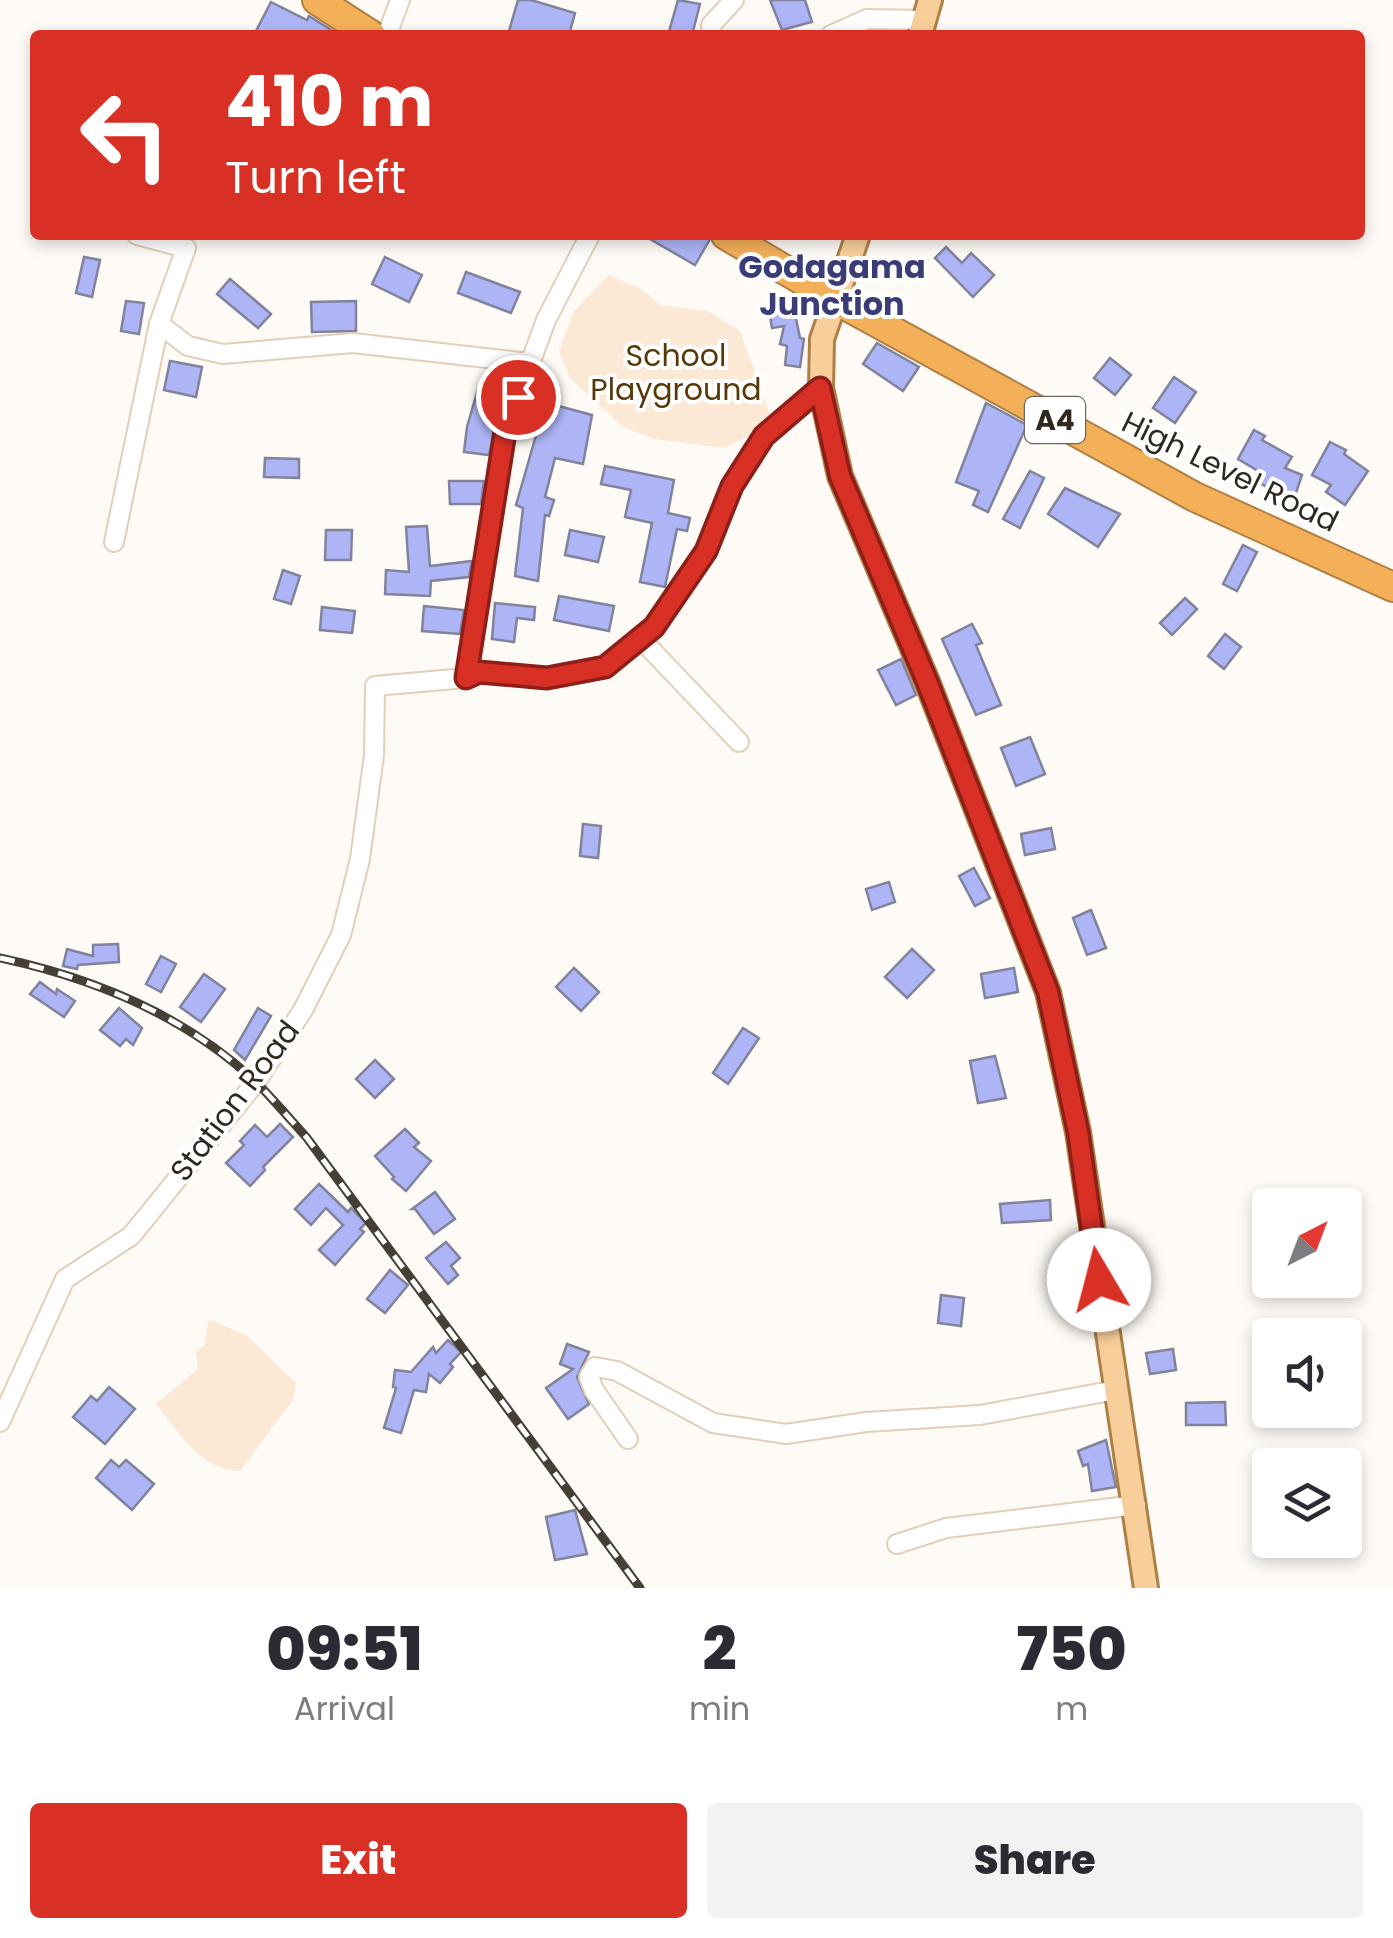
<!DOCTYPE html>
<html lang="en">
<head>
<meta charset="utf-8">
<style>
  :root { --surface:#fff; --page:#f2f2f3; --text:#2b2b33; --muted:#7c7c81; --accent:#d93025 }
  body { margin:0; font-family:Poppins,sans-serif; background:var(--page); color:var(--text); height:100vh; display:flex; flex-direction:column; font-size:38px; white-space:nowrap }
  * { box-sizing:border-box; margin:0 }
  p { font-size:32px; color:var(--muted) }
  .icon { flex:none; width:55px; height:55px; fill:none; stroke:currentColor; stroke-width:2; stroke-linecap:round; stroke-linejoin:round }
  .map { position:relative; height:1588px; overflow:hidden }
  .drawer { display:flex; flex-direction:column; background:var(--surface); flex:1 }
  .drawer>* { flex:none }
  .banner { position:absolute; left:30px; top:30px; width:1335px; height:210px; border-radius:10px; box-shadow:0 5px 15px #0003; background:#d93025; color:#fff; overflow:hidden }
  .needle { width:65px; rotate:42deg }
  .tools { position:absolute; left:1252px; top:1188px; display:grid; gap:20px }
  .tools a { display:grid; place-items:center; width:110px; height:110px; border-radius:10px; background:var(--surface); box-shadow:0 5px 15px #0003; font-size:50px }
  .pin { position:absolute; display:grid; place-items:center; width:85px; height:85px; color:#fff; margin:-42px; border:5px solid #fff; border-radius:50%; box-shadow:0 2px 10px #0007 }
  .me { position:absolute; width:110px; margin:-55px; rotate:352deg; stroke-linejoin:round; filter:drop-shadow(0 0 8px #0008) }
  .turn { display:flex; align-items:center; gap:35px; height:210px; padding:0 30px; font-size:45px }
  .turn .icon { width:130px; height:130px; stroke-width:2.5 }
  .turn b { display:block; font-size:70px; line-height:85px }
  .eta { display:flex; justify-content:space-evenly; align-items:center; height:170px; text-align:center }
  .eta b { font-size:60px; font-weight:800; line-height:70px }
  .primary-button { display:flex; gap:20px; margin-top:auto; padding:20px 30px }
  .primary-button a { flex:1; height:115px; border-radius:10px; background:var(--accent); color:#fff; font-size:40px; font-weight:800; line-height:115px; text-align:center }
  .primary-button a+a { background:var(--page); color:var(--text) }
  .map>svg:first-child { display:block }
  .green { fill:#fbe9d5 }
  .building { fill:#adb5f6; stroke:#80839b; stroke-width:2.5 }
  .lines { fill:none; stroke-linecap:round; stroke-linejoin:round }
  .minor-casing { stroke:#e3cfb9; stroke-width:22 }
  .major-casing { stroke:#af8045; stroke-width:28 }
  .highway-casing { stroke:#af8045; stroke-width:32 }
  .minor { stroke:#fff; stroke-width:18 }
  .major { stroke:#f8cf9b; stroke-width:22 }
  .highway { stroke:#f4af59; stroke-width:28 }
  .rail-casing { stroke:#463f36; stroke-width:9 }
  .rail { stroke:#fff; stroke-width:5; stroke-dasharray:15; stroke-linecap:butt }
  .route-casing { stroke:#8d1f18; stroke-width:25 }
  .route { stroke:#d93025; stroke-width:18 }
  .labels { text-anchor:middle; stroke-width:8; stroke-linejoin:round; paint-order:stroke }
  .shield { fill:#fff; stroke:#6d6862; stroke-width:2.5 }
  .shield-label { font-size:28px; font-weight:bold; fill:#2f281f }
  .park-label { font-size:30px; fill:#583809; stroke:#fff }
  .street-label { font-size:30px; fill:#2f281f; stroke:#fff }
  .neighbourhood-label { font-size:32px; font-weight:bold; fill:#3a3c78; stroke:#fff }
</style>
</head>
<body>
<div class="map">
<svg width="1393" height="1588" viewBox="0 0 1393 1588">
  <rect width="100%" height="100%" fill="#fefaf5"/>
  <!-- green -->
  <g class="green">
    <path d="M 609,275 L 643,290 L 660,305 L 708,311 L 740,331 L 770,414 L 755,433 L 724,448 L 654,439 L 623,427 L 570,378 L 559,351 L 574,311 Z"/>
    <path d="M 209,1319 L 247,1336 L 296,1383 L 293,1400 L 240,1471 C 201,1471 179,1432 156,1404 L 198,1369 L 196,1352 L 204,1345 Z"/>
  </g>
  <!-- building -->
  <g class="building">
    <path d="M 518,0 L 531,0 L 575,13 L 569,35 L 523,35 L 509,31 Z"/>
    <path d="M 678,0 L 700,4 L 692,35 L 668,35 Z"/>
    <path d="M 770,0 L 805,0 L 812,22 L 782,30 Z"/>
    <path d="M 271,2 L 307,20 L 309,16 L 339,35 L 254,35 Z"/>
    <path d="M 643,235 L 709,235 L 710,239 L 695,265 Z"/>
    <path d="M 946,247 L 962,263 L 971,253 L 994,275 L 973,297 L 935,258 Z"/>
    <path d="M 84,257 L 100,260 L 92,297 L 76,293 Z"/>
    <path d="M 385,257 L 422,275 L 409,302 L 372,284 Z"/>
    <path d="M 466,272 L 520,292 L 511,313 L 458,293 Z"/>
    <path d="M 230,279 L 271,314 L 258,328 L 217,294 Z"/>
    <path d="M 791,294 L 800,338 L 804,339 L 800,367 L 785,365 L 787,346 L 780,344 L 784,326 L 772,328 L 769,309 L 788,307 Z"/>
    <path d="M 126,301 L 144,303 L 139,334 L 121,331 Z"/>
    <path d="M 356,301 L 356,331 L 312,332 L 311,302 Z"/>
    <path d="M 877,343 L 919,367 L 903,391 L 863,364 Z"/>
    <path d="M 1110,358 L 1131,375 L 1115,395 L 1094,378 Z"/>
    <path d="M 170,361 L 202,367 L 196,397 L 164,390 Z"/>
    <path d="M 1174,377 L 1196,392 L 1175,423 L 1153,408 Z"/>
    <path d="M 478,389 L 501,395 L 489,455 L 464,452 L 467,427 Z"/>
    <path d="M 536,400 L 592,415 L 583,464 L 555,458 L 545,497 L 554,500 L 549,516 L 545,515 L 538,581 L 515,576 L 523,508 L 516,505 L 539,425 L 531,423 Z"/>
    <path d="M 986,403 L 1027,425 L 988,512 L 973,505 L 979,491 L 956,482 Z"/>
    <path d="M 1254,430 L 1265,436 L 1262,440 L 1292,457 L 1285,468 L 1302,475 L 1295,496 L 1272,490 L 1253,479 L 1258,471 L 1238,459 Z"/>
    <path d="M 1330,442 L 1346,450 L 1344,454 L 1368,471 L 1345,505 L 1326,492 L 1331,485 L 1312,475 Z"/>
    <path d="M 265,458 L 299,459 L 299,478 L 264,477 Z"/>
    <path d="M 605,466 L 674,480 L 668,513 L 690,518 L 687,531 L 677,529 L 665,587 L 640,582 L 652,523 L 625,517 L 631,490 L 601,484 Z"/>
    <path d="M 1030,471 L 1044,478 L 1020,528 L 1003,519 Z"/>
    <path d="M 449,481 L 484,481 L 481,504 L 450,504 Z"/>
    <path d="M 1065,488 L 1120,514 L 1098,547 L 1048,514 Z"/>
    <path d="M 427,526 L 430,566 L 472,561 L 469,577 L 431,581 L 430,596 L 385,594 L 386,570 L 409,572 L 406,527 Z"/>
    <path d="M 326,530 L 352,530 L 351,560 L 325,560 Z"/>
    <path d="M 570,530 L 604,537 L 598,562 L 565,555 Z"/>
    <path d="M 1243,545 L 1257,552 L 1237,591 L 1223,584 Z"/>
    <path d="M 283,570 L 300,576 L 291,604 L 274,599 Z"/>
    <path d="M 559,596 L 614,606 L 609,631 L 554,620 Z"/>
    <path d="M 1185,598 L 1197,609 L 1172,635 L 1160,623 Z"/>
    <path d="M 495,603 L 535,607 L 534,620 L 517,618 L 514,642 L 492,639 Z"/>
    <path d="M 424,606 L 464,610 L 460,634 L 422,631 Z"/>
    <path d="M 322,607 L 355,611 L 352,633 L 320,630 Z"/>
    <path d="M 972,624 L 982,643 L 976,645 L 1001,705 L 976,715 L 942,639 Z"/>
    <path d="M 1225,634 L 1241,647 L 1224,669 L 1208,656 Z"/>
    <path d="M 901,659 L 916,695 L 896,705 L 878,670 Z"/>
    <path d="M 1030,737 L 1045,774 L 1016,786 L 1001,748 Z"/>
    <path d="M 583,824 L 601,826 L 598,858 L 580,856 Z"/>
    <path d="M 1051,828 L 1055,849 L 1025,855 L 1021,834 Z"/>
    <path d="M 974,868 L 990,898 L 975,906 L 959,876 Z"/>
    <path d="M 889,882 L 895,902 L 872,910 L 866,889 Z"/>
    <path d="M 1091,910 L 1106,948 L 1087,955 L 1073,918 Z"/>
    <path d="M 118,944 L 119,962 L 78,965 L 77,969 L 63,966 L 67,949 L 93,956 L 93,945 Z"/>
    <path d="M 912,949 L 934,970 L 907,998 L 885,977 Z"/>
    <path d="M 161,956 L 176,964 L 161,992 L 146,984 Z"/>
    <path d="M 574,968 L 599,992 L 581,1011 L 556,987 Z"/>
    <path d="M 1014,968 L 1018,992 L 985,998 L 981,974 Z"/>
    <path d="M 204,974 L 225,989 L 201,1022 L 180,1007 Z"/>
    <path d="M 40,982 L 56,994 L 57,989 L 75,1001 L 64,1017 L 30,994 Z"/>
    <path d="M 119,1008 L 142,1028 L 133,1045 L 126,1039 L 120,1046 L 100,1030 Z"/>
    <path d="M 258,1008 L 271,1016 L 245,1060 L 234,1050 Z"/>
    <path d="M 743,1028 L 759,1038 L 728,1084 L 713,1073 Z"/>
    <path d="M 995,1056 L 1006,1098 L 978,1103 L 970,1061 Z"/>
    <path d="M 375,1060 L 394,1079 L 375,1098 L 356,1079 Z"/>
    <path d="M 280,1124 L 293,1137 L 263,1167 L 265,1170 L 250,1186 L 226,1163 L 244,1145 L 240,1141 L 255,1125 L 267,1137 Z"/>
    <path d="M 405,1129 L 419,1143 L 414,1147 L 431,1161 L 406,1191 L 392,1179 L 394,1177 L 375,1156 Z"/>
    <path d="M 319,1184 L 348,1212 L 351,1208 L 366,1223 L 360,1229 L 364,1232 L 335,1265 L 319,1250 L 343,1225 L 326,1208 L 311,1225 L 295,1209 Z"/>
    <path d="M 435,1192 L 455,1219 L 434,1234 L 415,1209 L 412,1209 Z"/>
    <path d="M 1050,1200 L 1051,1220 L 1002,1223 L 1000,1204 Z"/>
    <path d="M 446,1242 L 460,1258 L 451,1266 L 458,1275 L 448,1284 L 426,1258 Z"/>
    <path d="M 390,1270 L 408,1285 L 385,1313 L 367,1299 Z"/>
    <path d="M 941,1295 L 964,1298 L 961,1326 L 938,1323 Z"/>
    <path d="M 448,1340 L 461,1352 L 450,1364 L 453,1367 L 440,1383 L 429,1374 L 426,1392 L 414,1390 L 401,1433 L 384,1428 L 396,1388 L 393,1387 L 395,1370 L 411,1372 L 433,1347 L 436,1353 Z"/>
    <path d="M 567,1344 L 589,1352 L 577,1377 L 589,1404 L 568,1419 L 546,1388 L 573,1369 L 560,1364 Z"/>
    <path d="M 1173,1349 L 1176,1370 L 1150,1374 L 1146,1353 Z"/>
    <path d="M 109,1387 L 135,1409 L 105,1444 L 73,1417 L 91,1396 L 97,1401 Z"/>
    <path d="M 1225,1402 L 1226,1425 L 1186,1425 L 1186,1403 Z"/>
    <path d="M 1106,1440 L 1116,1487 L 1092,1491 L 1088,1464 L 1083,1466 L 1078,1451 Z"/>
    <path d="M 111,1460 L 119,1467 L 126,1460 L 154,1484 L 132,1510 L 96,1478 Z"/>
    <path d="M 575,1510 L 587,1554 L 555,1560 L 546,1517 Z"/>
  </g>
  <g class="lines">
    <!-- minor casing -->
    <g class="minor-casing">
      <g id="minor">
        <path d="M 387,35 L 400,0"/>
        <path d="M 712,35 L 711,25 L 734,0"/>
        <path d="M 831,35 L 867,19 L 924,20"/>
        <path d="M 159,324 L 188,346 L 223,354 L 353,343 L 530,363"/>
        <path d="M 114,542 L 159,324 L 186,248 L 137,235"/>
        <path d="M 640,638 L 739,742"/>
        <path d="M 466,678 L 479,672 L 547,679 L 605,667 L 654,627 L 706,551 L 732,486 L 764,436 L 821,388"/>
        <path d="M 0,1422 L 65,1279 L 131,1236 L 256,1082 L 303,1010 L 341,935 L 360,859 L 374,755 L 375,686 L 466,678 L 505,432 L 546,320 L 590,235"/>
        <path d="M 628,1439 L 594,1390 L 589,1377 L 595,1367 L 617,1371 L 713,1423 L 786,1434 L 866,1422 L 980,1415 L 1116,1390"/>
        <path d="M 897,1544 L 946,1528 L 1136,1505"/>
      </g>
    </g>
    <!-- major casing -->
    <g class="major-casing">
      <g id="major">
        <path d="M 920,35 L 930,0"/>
        <path d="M 858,235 L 822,339 L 821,388 L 840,476 L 928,684 L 1048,992 L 1078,1132 L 1146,1588"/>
      </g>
    </g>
    <!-- highway casing -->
    <g class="highway-casing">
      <g id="highway">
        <path d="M 317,0 L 371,35"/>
        <path d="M 726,235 L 836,300 L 1195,497 L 1393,587"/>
      </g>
    </g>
    <!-- minor -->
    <use href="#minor" class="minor"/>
    <!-- major -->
    <use href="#major" class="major"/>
    <!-- highway -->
    <use href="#highway" class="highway"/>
    <!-- rail casing -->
    <g class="rail-casing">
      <path id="rail" d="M 0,958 C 93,978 184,1015 255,1081 C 273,1099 290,1119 307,1138 L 640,1588"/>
    </g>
    <!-- rail -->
    <use href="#rail" class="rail"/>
  </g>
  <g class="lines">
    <!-- route casing -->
    <g class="route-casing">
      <path id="route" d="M 518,397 L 505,432 L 466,678 L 479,672 L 547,678 L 605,667 L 654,627 L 706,551 L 732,486 L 764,436 L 820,388 L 840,476 L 928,684 L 1048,992 L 1078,1132 L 1099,1280"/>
    </g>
    <!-- route -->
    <use href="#route" class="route"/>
  </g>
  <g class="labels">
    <!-- shield labels -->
    <rect class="shield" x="1025" y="397" width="60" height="46" rx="8"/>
    <g class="shield-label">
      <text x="1055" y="430">A4</text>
    </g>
    <!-- park labels -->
    <g class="park-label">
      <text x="676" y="366">School<tspan x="676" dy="34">Playground</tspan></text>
    </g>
    <!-- street labels -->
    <g class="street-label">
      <text transform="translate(1230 472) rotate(26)" y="10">High Level Road</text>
      <text transform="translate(235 1101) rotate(-53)" y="10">Station Road</text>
    </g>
    <!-- neighbourhood labels -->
    <g class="neighbourhood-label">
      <text x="832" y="278">Godagama<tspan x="832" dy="37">Junction</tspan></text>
    </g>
  </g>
</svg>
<div class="tools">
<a><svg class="needle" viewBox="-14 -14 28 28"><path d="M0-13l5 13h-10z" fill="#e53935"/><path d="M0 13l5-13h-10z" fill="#7c7c81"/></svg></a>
<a><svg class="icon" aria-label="sound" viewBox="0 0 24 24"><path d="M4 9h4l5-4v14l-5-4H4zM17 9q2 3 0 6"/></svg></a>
<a><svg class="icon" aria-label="layers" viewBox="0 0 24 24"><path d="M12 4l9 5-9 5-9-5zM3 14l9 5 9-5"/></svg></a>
</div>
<div class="pin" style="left:518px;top:397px;background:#d93025"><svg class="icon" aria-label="arrive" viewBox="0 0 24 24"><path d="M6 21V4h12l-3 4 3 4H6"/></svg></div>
<svg class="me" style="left:1099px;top:1280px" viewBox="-20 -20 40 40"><circle r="19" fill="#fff"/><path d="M0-13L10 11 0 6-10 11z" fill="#d93025"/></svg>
<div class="banner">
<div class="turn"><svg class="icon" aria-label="left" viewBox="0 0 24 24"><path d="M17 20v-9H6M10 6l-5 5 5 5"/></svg><div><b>410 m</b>Turn left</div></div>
</div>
</div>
<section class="drawer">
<div class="eta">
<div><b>09:51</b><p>Arrival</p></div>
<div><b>2</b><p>min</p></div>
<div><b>750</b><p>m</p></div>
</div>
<div class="primary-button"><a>Exit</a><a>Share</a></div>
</section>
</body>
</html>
